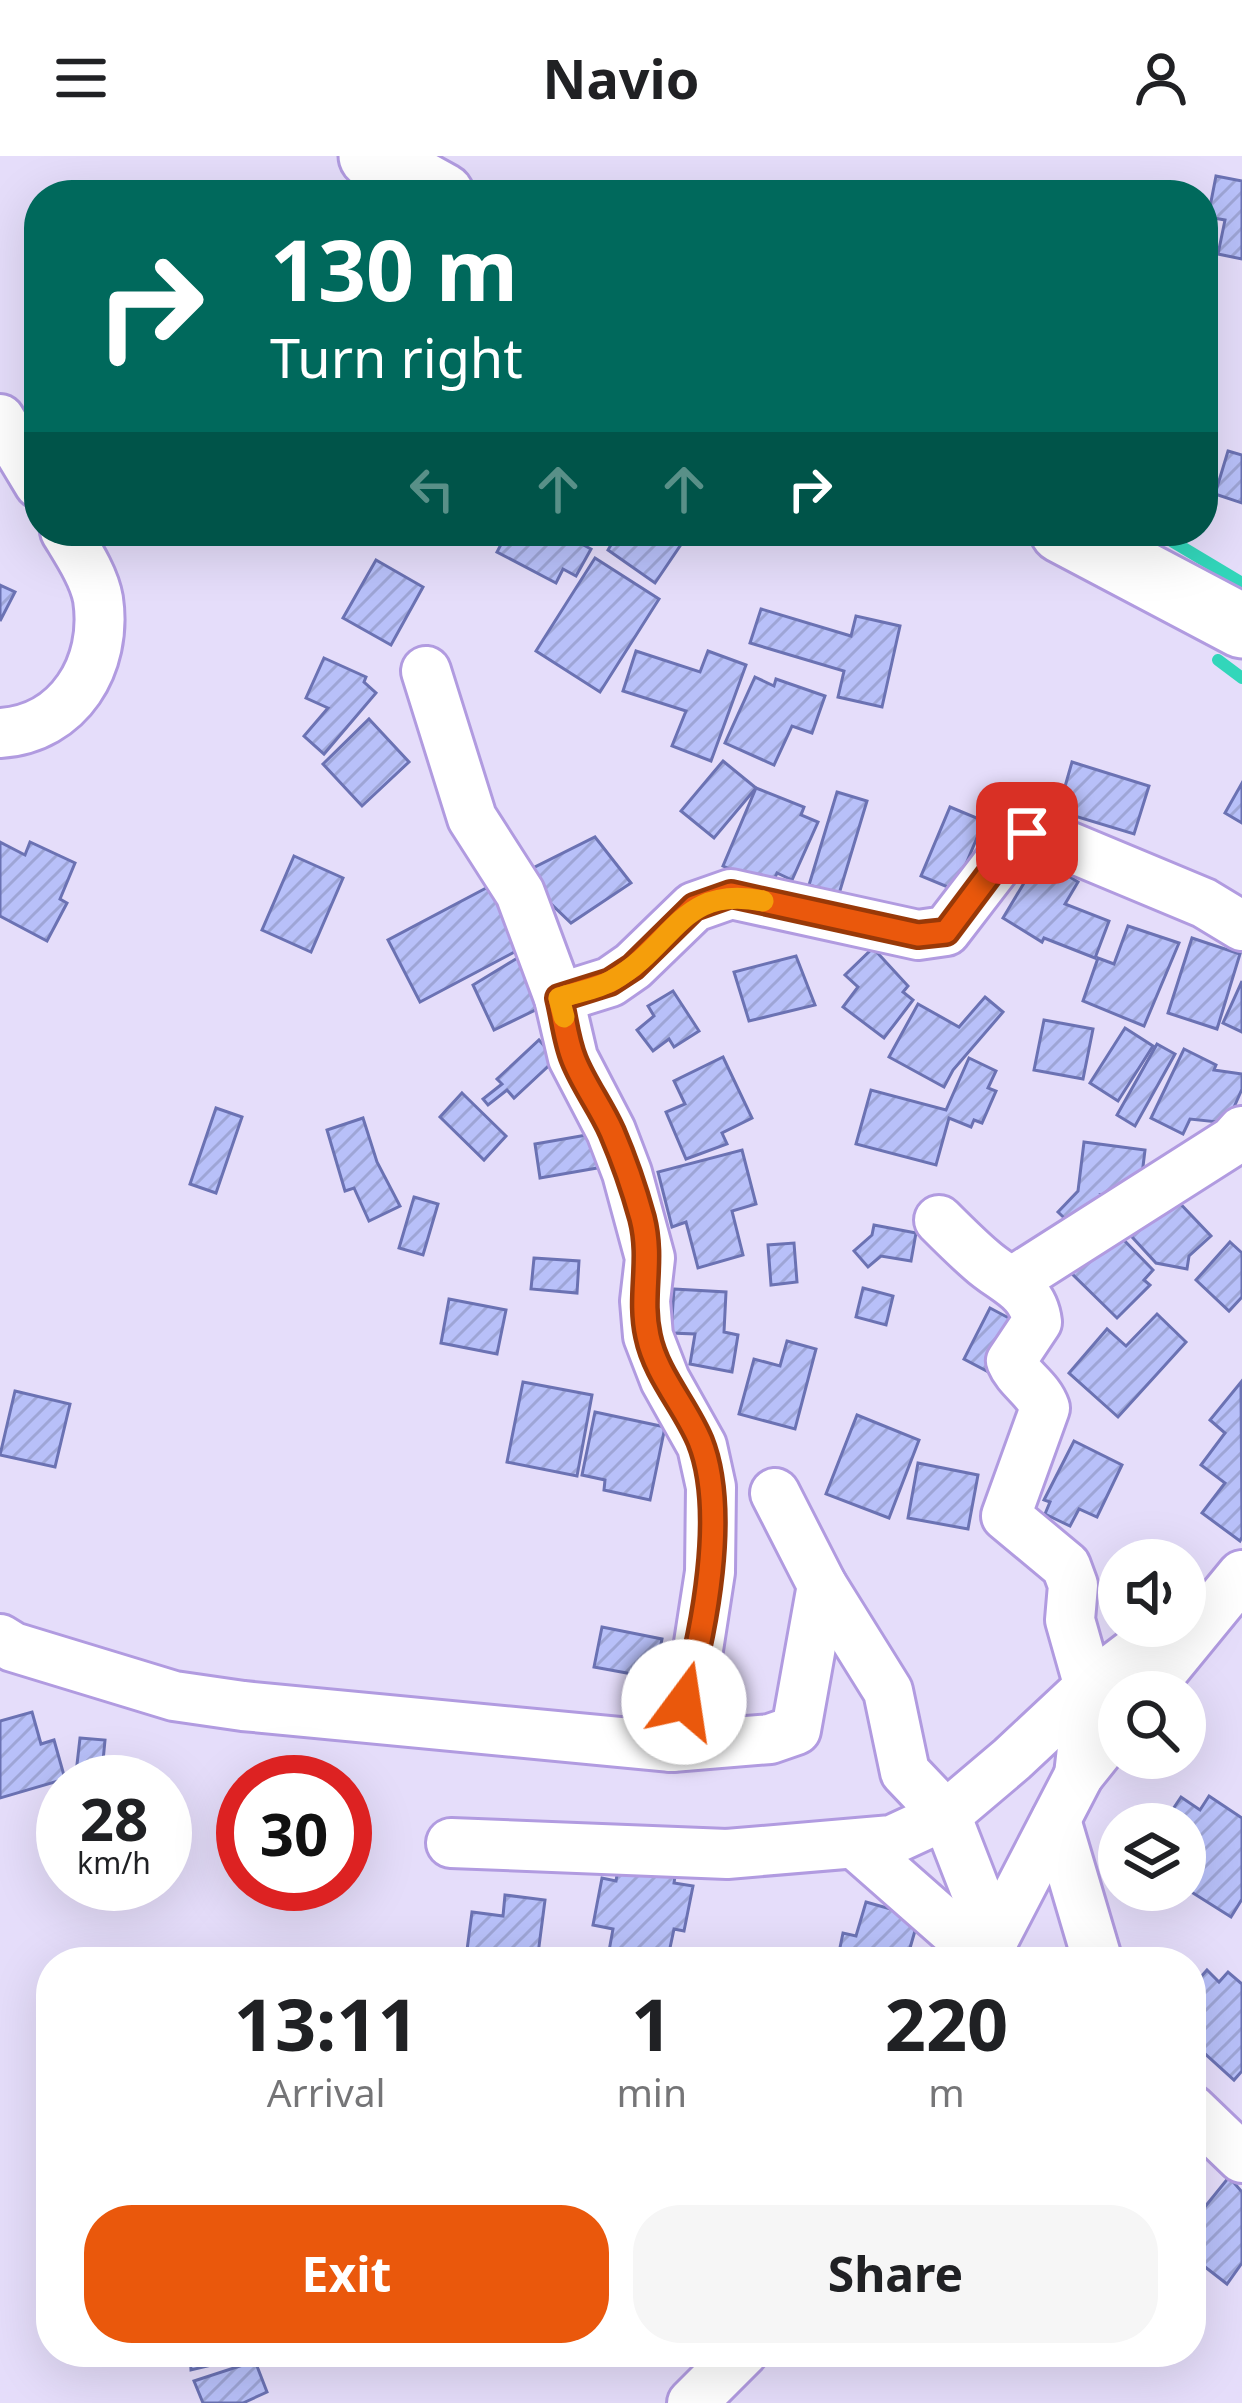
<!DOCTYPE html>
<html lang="en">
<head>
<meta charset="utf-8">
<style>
  :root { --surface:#fff; --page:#f6f6f6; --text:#202124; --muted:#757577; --accent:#ea580c }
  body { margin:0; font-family:"Noto Sans",sans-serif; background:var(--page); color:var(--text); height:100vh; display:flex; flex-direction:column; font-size:45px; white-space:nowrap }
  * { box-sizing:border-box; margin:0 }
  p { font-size:39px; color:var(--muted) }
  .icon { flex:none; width:66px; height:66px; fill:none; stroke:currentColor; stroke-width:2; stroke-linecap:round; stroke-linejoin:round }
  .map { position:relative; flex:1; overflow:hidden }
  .panel { position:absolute; left:36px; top:1791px; width:1170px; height:420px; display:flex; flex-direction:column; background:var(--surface); border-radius:48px; box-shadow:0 12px 48px #0002 }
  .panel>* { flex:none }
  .top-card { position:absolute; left:24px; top:24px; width:1194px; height:366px; border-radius:48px; box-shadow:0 12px 48px #0002; background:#00695c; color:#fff; overflow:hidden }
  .buttons { position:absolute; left:1098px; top:1383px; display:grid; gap:24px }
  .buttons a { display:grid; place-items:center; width:108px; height:108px; border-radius:50%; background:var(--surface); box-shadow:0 12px 48px #0002; font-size:60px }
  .speed { position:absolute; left:36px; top:1599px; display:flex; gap:24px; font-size:60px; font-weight:700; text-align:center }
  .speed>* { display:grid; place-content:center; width:156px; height:156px; border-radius:50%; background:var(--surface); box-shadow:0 12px 48px #0002; line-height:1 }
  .speed small { font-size:30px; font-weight:400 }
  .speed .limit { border:18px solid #d22; background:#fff; color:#111 }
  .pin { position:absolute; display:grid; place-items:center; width:102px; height:102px; color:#fff; margin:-51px; border-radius:24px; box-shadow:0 6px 18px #0006 }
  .me { position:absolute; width:132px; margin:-66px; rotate:14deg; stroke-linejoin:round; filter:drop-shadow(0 0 9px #0008) }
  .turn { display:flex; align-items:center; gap:42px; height:252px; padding:0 48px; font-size:54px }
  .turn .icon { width:156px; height:156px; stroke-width:2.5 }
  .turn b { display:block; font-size:84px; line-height:102px }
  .lanes { display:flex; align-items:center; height:114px; padding:0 48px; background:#0003; justify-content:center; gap:60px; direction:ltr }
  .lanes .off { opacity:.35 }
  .eta { display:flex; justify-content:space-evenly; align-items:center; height:204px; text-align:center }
  .eta b { font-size:72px; font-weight:700; line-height:84px }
  .button { display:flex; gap:24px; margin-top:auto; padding:24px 48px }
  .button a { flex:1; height:138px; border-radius:48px; background:var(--accent); color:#fff; font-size:48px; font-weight:700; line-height:138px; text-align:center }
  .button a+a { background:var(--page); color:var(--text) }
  header { display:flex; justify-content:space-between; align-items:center; height:156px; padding:0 48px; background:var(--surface); font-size:54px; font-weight:700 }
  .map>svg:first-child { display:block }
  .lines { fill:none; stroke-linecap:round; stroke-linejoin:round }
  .stream { stroke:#32d6ba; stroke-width:12 }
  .building { fill:url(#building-hatch); stroke:#6b72b3; stroke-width:3 }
  .minor-casing { stroke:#b19be0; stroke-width:54 }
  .major-casing { stroke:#b19be0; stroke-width:69 }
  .minor { stroke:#fff; stroke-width:48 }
  .major { stroke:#fff; stroke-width:63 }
  .route-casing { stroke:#983908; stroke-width:30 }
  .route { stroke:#ea580c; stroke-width:21 }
  .slow { stroke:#f59e0b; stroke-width:21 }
</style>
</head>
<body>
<header><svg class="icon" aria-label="menu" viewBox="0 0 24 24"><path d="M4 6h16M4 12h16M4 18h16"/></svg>Navio<svg class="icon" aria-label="person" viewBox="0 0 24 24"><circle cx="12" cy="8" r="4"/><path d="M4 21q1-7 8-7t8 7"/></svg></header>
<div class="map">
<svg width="1242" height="2247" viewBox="0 0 1242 2247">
  <defs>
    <pattern id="building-hatch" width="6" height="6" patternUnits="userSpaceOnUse" patternTransform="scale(3)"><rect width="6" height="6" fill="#b8c0f9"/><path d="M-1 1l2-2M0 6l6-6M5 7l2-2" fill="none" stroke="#9ea5d6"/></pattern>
  </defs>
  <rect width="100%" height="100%" fill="#e5ddfa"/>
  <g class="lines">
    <!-- stream -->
    <g class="stream">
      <path d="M 1155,375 L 1242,427"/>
      <path d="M 1218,504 L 1242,522"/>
    </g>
  </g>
  <!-- building -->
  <g class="building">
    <path d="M 1216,20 L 1242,25 L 1242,103 L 1218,98 L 1225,64 L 1208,61 Z"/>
    <path d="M 1228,295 L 1242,299 L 1242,347 L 1215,338 Z"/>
    <path d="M 508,375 L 557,375 L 591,393 L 576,420 L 563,413 L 556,427 L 497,396 Z"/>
    <path d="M 619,375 L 672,375 L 684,384 L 655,427 L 608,394 Z"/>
    <path d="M 595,402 L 659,443 L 600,536 L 536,495 Z"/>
    <path d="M 376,404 L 423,431 L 391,489 L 343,462 Z"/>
    <path d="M 0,429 L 15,436 L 0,465 Z"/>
    <path d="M 761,453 L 851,480 L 856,460 L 900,470 L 882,551 L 838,541 L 844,515 L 750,487 Z"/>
    <path d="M 636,495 L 700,516 L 708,495 L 746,509 L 711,605 L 672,590 L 686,555 L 623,535 Z"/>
    <path d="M 324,502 L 366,521 L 364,526 L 376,537 L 324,598 L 304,580 L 328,552 L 306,542 Z"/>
    <path d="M 755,521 L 774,530 L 776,523 L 825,540 L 812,577 L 792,570 L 774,609 L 725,587 Z"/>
    <path d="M 369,563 L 409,606 L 362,650 L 323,608 Z"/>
    <path d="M 723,605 L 756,632 L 714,682 L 681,655 Z"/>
    <path d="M 1072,606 L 1149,630 L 1134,678 L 1058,655 Z"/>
    <path d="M 1242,627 L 1242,667 L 1225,657 Z"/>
    <path d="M 756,632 L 804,651 L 801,659 L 818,666 L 792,724 L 777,717 L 771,731 L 723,710 Z"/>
    <path d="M 837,636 L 867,645 L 839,738 L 809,729 Z"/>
    <path d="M 950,651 L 984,665 L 955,734 L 921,720 Z"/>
    <path d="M 595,681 L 631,727 L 571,767 L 545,742 L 531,713 Z"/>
    <path d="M 0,686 L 25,699 L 30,686 L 75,707 L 60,743 L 67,747 L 47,785 L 0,760 Z"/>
    <path d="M 294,700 L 343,722 L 311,796 L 262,774 Z"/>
    <path d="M 1039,702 L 1078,726 L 1065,748 L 1109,765 L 1095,802 L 1044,782 L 1042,786 L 1003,762 Z"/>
    <path d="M 490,730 L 522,792 L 420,846 L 388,784 Z"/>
    <path d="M 1128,770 L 1179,787 L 1144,870 L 1083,845 L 1098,802 L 1114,808 Z"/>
    <path d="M 1192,782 L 1240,798 L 1217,873 L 1168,857 Z"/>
    <path d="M 873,792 L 908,830 L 903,836 L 913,844 L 884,882 L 843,851 L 858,831 L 845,819 Z"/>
    <path d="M 529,795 L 556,844 L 494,874 L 473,829 Z"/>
    <path d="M 796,800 L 815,849 L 749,865 L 734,816 Z"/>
    <path d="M 1242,825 L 1242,876 L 1223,867 Z"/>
    <path d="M 673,835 L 699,875 L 674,891 L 669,883 L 653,895 L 637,874 L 654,860 L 648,850 Z"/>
    <path d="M 985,841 L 1003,856 L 953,914 L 944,931 L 889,901 L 918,848 L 959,871 Z"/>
    <path d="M 1044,864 L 1093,873 L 1083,923 L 1034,914 Z"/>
    <path d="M 1125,872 L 1153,890 L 1118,945 L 1090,927 Z"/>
    <path d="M 539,884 L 556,903 L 514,942 L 507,934 L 488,949 L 483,943 L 502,928 L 497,923 Z"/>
    <path d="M 1157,888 L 1175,898 L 1135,970 L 1117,959 Z"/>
    <path d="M 1184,893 L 1216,909 L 1214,914 L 1242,918 L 1242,933 L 1227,967 L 1190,963 L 1183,978 L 1151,962 Z"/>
    <path d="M 723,901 L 752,962 L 722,977 L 727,988 L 686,1003 L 666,956 L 685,948 L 674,925 Z"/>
    <path d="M 969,902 L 996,915 L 988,932 L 996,935 L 982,967 L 974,964 L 971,971 L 949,962 L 936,1009 L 856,988 L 871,934 L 946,954 Z"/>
    <path d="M 462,937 L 506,980 L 484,1004 L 440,961 Z"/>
    <path d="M 216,952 L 242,961 L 216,1037 L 190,1028 Z"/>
    <path d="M 363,962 L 377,1006 L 400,1050 L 369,1065 L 354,1032 L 345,1035 L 327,974 Z"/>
    <path d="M 598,977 L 603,1011 L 540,1022 L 535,988 Z"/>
    <path d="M 1084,986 L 1145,994 L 1139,1043 L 1103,1039 L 1114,1048 L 1083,1080 L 1058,1056 L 1078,1035 Z"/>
    <path d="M 742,994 L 756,1048 L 732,1055 L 743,1099 L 698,1112 L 686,1066 L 672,1071 L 658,1016 Z"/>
    <path d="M 1171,1038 L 1211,1080 L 1189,1100 L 1187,1113 L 1156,1107 L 1122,1070 Z"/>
    <path d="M 414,1041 L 438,1048 L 423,1099 L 399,1092 Z"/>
    <path d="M 874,1069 L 916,1077 L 911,1105 L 881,1100 L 868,1111 L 854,1095 L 872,1079 Z"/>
    <path d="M 1118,1078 L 1153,1114 L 1144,1124 L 1150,1129 L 1117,1162 L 1066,1112 Z"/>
    <path d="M 1230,1086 L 1242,1097 L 1242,1141 L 1229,1155 L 1196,1124 Z"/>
    <path d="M 794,1087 L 797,1126 L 771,1129 L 768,1089 Z"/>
    <path d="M 534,1102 L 579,1105 L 577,1137 L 531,1133 Z"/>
    <path d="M 863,1132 L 893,1140 L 886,1169 L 856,1161 Z"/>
    <path d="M 674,1133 L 726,1136 L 724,1176 L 738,1179 L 732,1216 L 690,1208 L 695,1178 L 671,1177 Z"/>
    <path d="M 449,1143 L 506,1154 L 497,1198 L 441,1187 Z"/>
    <path d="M 990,1152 L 1024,1170 L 998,1221 L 964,1203 Z"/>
    <path d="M 1157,1158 L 1186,1186 L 1118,1261 L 1069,1217 L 1107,1173 L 1126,1190 Z"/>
    <path d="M 787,1185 L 816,1193 L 795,1273 L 739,1258 L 754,1203 L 780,1210 Z"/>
    <path d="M 523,1226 L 592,1239 L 577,1320 L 507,1306 Z"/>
    <path d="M 1241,1226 L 1242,1381 L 1240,1385 L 1202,1357 L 1225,1327 L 1201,1309 L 1225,1277 L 1210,1264 Z"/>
    <path d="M 15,1235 L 70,1248 L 55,1311 L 0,1299 Z"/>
    <path d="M 595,1256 L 665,1271 L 650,1344 L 604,1334 L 605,1324 L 582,1319 Z"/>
    <path d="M 857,1259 L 919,1284 L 889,1362 L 826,1338 Z"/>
    <path d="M 1074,1285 L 1122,1309 L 1097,1361 L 1079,1353 L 1070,1370 L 1045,1358 L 1050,1346 L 1044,1344 Z"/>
    <path d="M 918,1307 L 978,1319 L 968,1373 L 908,1362 Z"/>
    <path d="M 602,1471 L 662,1483 L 654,1522 L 594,1511 Z"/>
    <path d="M 32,1556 L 41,1588 L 54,1584 L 65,1623 L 0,1642 L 0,1565 Z"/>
    <path d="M 80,1582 L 105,1584 L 101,1626 L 75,1626 Z"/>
    <path d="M 1209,1640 L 1242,1662 L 1242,1743 L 1231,1761 L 1185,1732 L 1185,1668 L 1163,1668 L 1181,1641 L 1200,1654 Z"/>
    <path d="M 618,1713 L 676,1714 L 674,1727 L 693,1730 L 684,1775 L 674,1773 L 667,1806 L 607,1806 L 613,1773 L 593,1769 L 602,1722 L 616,1725 Z"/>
    <path d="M 505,1739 L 545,1744 L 537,1806 L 473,1806 L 474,1794 L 467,1794 L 472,1756 L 503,1760 Z"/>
    <path d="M 866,1746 L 919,1761 L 910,1792 L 936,1798 L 934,1806 L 837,1806 L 843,1777 L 856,1780 Z"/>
    <path d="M 1207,1814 L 1219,1826 L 1228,1816 L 1242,1828 L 1242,1915 L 1234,1924 L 1191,1885 L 1191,1832 Z"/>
    <path d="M 1229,2021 L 1242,2036 L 1242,2107 L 1227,2128 L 1191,2100 L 1191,2068 Z"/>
    <path d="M 190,2196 L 249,2196 L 250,2200 L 191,2214 Z"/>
    <path d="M 255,2205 L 267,2236 L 243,2247 L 203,2247 L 194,2225 Z"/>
  </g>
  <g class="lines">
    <!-- minor casing -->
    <g class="minor-casing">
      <g id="minor">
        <path d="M 0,263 L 39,328"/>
        <path d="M 426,515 L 472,662 L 520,737 L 559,842 L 573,902 L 611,975 L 627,1017 L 650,1102 L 645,1145 L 648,1180 L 665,1224 L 702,1290 L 711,1331 L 710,1416 L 697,1500 L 672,1591"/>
        <path d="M 0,577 C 69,573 108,509 98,443 C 94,420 77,395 65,375"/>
        <path d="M 559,842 L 610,826 L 633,810 L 694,751 L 731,738 L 918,779 L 946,775 L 1019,680 L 1041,679 L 1204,747 L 1242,770"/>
        <path d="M 939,1064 C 953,1078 967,1092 981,1104 C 1004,1125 1033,1132 1037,1166 L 1011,1205 C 1019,1224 1038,1232 1045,1252 L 1006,1360 L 1066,1410 L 1073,1429 L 1070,1464 L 1089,1531 L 1079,1619"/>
        <path d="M 1013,1125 L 1233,985 L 1242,975"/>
        <path d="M 775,1337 L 822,1429 L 888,1535 L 905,1616 L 946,1659 L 981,1749 L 998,1768"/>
        <path d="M 0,1483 L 13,1491 L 174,1540 L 243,1550 L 672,1591 L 770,1583 L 796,1574 L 822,1429"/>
        <path d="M 1146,1536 L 1242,1419"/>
        <path d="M 1056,1664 L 1098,1806"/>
        <path d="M 451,1687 L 727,1698 L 892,1684 L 946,1659 L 1012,1603 L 1089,1531 L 1169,1470"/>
        <path d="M 855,1688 L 989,1806"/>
        <path d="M 982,1806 L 1079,1619 L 1119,1569"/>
        <path d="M 1191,1953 L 1242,2002"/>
        <path d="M 692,2247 L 743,2196"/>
      </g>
    </g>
    <!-- major casing -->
    <g class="major-casing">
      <g id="major">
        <path d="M 371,0 L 442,39"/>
        <path d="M 1062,375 L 1242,470"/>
      </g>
    </g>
    <!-- minor -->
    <use href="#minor" class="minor"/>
    <!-- major -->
    <use href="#major" class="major"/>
  </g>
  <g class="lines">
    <!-- route casing -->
    <g class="route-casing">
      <path id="route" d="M 684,1546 C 704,1475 728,1355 700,1285 C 685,1249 656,1219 648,1180 C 639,1140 653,1105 642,1062 C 634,1033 624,1004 612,976 C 601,951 584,929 574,904 C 566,885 564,862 559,842 L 610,826 L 633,811 L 694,751 L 731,738 L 918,779 L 946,776 L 1018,680 L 1027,677"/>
    </g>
    <!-- route -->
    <use href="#route" class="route"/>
    <!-- slow -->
    <path class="slow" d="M 564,861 L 559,842 C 577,836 598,833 613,824 C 675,789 681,728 763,745"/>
  </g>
</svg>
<div class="buttons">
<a><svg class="icon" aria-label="sound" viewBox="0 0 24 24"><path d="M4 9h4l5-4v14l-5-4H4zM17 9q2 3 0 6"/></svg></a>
<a><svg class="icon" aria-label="search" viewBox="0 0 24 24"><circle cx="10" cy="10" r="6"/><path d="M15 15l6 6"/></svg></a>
<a><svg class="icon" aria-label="layers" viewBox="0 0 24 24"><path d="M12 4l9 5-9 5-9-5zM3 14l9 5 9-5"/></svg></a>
</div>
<div class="speed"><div>28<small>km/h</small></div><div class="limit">30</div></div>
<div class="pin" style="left:1027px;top:677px;background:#d93025"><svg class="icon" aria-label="arrive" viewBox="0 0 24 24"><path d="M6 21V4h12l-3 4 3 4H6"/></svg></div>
<svg class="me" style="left:684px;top:1546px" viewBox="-20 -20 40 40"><circle r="19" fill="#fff"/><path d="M0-13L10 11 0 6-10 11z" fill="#ea580c"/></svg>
<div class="top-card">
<div class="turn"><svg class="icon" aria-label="right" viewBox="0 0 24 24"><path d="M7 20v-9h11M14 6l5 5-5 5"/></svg><div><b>130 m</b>Turn right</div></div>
<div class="lanes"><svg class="icon off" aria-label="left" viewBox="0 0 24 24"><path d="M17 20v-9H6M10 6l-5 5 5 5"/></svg><svg class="icon off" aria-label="ahead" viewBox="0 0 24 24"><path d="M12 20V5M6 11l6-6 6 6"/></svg><svg class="icon off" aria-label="ahead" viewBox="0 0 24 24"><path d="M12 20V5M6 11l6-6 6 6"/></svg><svg class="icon" aria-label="right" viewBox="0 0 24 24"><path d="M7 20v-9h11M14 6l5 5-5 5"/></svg></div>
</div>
<section class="panel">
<div class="eta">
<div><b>13:11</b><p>Arrival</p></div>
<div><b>1</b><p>min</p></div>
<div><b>220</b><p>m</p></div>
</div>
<div class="button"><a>Exit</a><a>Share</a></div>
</section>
</div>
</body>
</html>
